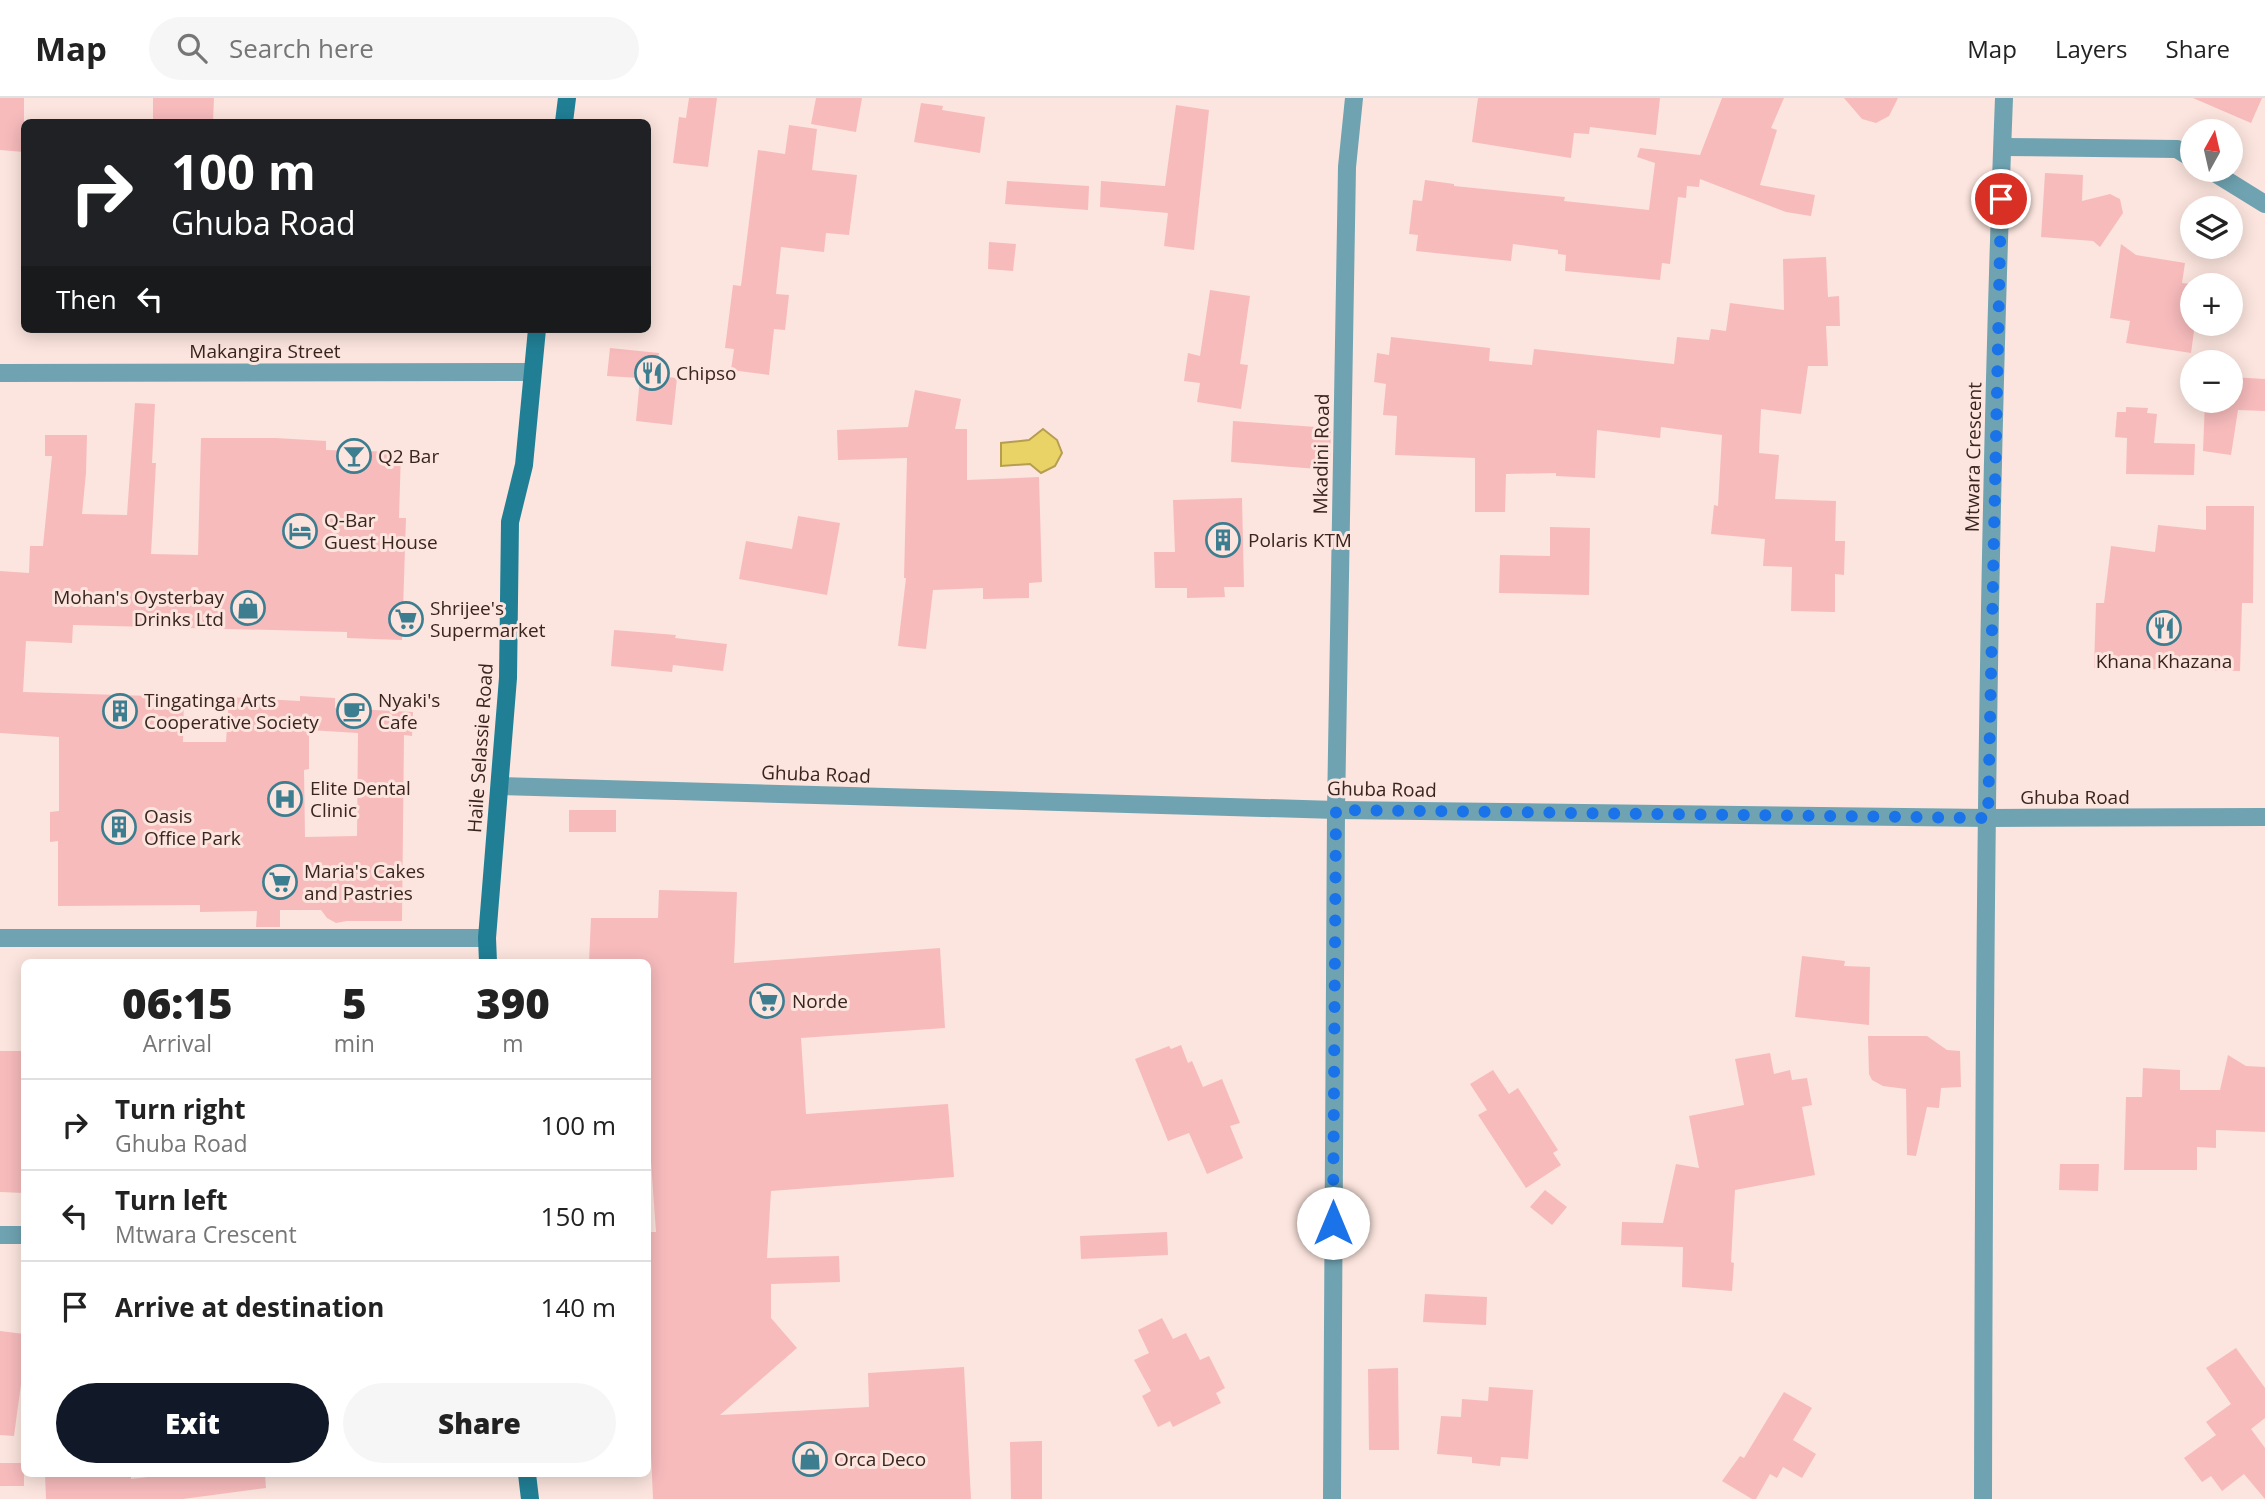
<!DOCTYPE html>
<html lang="en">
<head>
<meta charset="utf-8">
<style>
  :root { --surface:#fff; --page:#f6f6f6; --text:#222; --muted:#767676; --line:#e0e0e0; --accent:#111827 }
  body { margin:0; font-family:"Open Sans",sans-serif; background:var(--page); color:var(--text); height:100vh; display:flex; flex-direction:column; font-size:26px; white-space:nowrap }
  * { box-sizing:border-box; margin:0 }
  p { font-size:23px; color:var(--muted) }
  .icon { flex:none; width:38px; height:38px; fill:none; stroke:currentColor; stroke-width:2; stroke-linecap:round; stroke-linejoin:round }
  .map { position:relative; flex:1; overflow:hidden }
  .panel { position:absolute; left:21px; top:861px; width:630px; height:518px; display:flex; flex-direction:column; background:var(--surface); border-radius:10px; box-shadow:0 4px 18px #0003 }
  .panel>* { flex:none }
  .guide { position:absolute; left:21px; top:21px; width:630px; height:214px; border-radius:10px; box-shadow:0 4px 18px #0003; background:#202124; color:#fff; overflow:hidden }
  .needle { width:46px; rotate:8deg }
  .tools { position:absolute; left:2180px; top:21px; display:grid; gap:14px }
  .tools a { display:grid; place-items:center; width:63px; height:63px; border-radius:50%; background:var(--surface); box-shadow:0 4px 18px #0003; font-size:35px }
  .pin { position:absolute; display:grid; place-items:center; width:60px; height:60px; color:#fff; margin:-30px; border:4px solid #fff; border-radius:50%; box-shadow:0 2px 7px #0007 }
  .me { position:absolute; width:77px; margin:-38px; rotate:0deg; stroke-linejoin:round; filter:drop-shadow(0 0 5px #0008) }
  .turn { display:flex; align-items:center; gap:24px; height:147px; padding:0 35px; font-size:32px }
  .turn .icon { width:91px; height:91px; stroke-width:2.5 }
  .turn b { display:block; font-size:49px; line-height:60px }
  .then { display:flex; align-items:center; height:66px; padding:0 35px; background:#0003; gap:14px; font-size:26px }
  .eta { display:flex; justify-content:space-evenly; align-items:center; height:119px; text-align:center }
  .eta b { font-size:42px; font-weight:800; line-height:49px }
  .cta { display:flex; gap:14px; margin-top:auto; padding:14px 35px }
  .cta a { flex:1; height:80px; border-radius:42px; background:var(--accent); color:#fff; font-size:28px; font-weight:800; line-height:80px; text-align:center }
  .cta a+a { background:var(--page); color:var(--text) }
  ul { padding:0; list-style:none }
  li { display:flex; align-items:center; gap:21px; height:91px; padding:0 35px; border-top:2px solid var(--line) }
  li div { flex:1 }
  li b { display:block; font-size:26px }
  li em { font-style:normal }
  header { display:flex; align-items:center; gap:42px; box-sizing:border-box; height:98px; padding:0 35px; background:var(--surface); border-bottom:2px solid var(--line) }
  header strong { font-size:33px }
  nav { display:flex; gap:38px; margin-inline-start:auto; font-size:24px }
  .search { width:490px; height:63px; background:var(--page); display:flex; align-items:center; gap:18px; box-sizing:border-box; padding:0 24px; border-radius:38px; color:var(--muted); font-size:26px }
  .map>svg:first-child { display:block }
  .water { fill:#ead366; stroke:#b59e50; stroke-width:2 }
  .building { fill:#f7bbbc; fill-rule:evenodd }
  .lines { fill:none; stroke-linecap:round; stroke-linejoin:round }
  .street { stroke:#6fa3b1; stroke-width:18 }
  .secondary { stroke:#217f95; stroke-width:18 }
  .route { stroke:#1a73e8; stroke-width:12; stroke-dasharray:0 21.6 }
  .labels { text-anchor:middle; stroke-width:6; stroke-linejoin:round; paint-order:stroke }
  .street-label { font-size:19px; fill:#39241e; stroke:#fce5de }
  .poi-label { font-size:19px; fill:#39241e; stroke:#fce5de; text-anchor:start }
</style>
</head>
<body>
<header>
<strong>Map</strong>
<div class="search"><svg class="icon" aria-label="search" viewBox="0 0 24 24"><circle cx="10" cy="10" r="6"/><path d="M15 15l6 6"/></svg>Search here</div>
<nav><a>Map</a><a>Layers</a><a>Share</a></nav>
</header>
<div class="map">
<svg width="2265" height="1401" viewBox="0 0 2265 1401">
  <rect width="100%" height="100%" fill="#fce5de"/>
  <!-- water -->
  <path class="water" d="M 1043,331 L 1057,342 L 1062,355 L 1055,368 L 1041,375 L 1030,366 L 1001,368 L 1001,345 L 1029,342 Z"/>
  <!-- building -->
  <g class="building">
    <path d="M 0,0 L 24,0 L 24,54 L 0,52 Z"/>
    <path d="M 153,0 L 214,0 L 213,24 L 153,24 Z"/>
    <path d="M 689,0 L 717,0 L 708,69 L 673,65 L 679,19 L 686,20 Z"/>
    <path d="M 816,0 L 862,0 L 856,34 L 811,26 Z"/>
    <path d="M 1478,0 L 1660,0 L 1656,37 L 1590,29 L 1589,36 L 1574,35 L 1571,60 L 1472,44 Z"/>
    <path d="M 1722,0 L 1784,0 L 1771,30 L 1777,32 L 1760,87 L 1815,97 L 1811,118 L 1786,114 L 1700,81 L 1699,89 L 1687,88 L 1686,100 L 1678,99 L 1670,166 L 1662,165 L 1660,182 L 1565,173 L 1566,157 L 1558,156 L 1558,152 L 1513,146 L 1511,163 L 1416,153 L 1418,137 L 1409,136 L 1413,102 L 1422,103 L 1425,82 L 1454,86 L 1454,88 L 1565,99 L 1564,103 L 1649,112 L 1655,65 L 1637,59 L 1640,50 L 1700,57 Z"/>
    <path d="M 1844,0 L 1898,0 L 1889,18 L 1876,25 L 1862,21 Z"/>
    <path d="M 2193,0 L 2262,0 L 2251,25 Z"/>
    <path d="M 921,5 L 943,8 L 942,12 L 985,19 L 980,55 L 914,44 Z"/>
    <path d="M 1176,7 L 1209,12 L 1194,152 L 1164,148 L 1168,115 L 1100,109 L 1101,83 L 1165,88 Z"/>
    <path d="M 789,27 L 817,31 L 812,72 L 857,77 L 849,137 L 826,135 L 824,154 L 781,149 L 776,196 L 789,197 L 785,232 L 774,231 L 769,277 L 731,272 L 734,251 L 725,250 L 733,187 L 741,188 L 758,52 L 785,56 Z"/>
    <path d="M 2045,75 L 2083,77 L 2082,103 L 2110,96 L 2120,101 L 2123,115 L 2100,149 L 2093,143 L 2041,139 Z"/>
    <path d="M 1007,83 L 1089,88 L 1088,112 L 1005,106 Z"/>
    <path d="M 989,144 L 1016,146 L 1013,173 L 988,171 Z"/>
    <path d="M 2121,146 L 2136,157 L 2185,165 L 2182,185 L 2201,187 L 2193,187 L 2193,226 L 2195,226 L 2191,255 L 2126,245 L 2130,223 L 2110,220 Z"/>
    <path d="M 1826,159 L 1828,199 L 1839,198 L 1840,228 L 1826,228 L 1828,268 L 1808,268 L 1801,316 L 1761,311 L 1759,355 L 1779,357 L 1775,401 L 1836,403 L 1835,443 L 1845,443 L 1844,477 L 1835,476 L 1835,514 L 1791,513 L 1792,469 L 1763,468 L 1765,441 L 1711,436 L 1714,407 L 1718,408 L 1722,337 L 1661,329 L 1660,340 L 1597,332 L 1595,380 L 1556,378 L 1556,375 L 1506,376 L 1505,414 L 1475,414 L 1475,360 L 1395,357 L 1397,318 L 1383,317 L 1386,286 L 1374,284 L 1377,255 L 1389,257 L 1391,239 L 1490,250 L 1489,263 L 1532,267 L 1534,251 L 1674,266 L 1677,239 L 1709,242 L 1711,231 L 1726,233 L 1730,205 L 1784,212 L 1783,161 Z"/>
    <path d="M 1210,192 L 1250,198 L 1240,266 L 1248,267 L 1241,311 L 1197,304 L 1200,285 L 1184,283 L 1188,255 L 1200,258 Z"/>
    <path d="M 610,250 L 659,255 L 656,278 L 677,280 L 672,327 L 636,323 L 640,280 L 607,278 Z"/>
    <path d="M 2231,279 L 2265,281 L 2265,313 L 2238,312 L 2231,357 L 2203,353 L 2205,303 L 2231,303 Z"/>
    <path d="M 915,292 L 961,301 L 955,331 L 967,331 L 967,382 L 1039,379 L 1042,484 L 1029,485 L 1029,500 L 983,501 L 983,490 L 933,492 L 926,551 L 898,548 L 906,480 L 904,480 L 907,360 L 838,362 L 837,332 L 908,329 Z"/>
    <path d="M 135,305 L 155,306 L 152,365 L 156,365 L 151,456 L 198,457 L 201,340 L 276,340 L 326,343 L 326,352 L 401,354 L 399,420 L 406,420 L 402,542 L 347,540 L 347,534 L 73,527 L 72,545 L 26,543 L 23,594 L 184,599 L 183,644 L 226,644 L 229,599 L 300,603 L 300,598 L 335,600 L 335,610 L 413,614 L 412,638 L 404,637 L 402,823 L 347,823 L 336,825 L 327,820 L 321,812 L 280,812 L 280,829 L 256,829 L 257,813 L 200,814 L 200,807 L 58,808 L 58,743 L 50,744 L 50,714 L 59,713 L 59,639 L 0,635 L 0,473 L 29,475 L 30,448 L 43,448 L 52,358 L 45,358 L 45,337 L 87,337 L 86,375 L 82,416 L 127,417 ZM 309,632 L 358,635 L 357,738 L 305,739 L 304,672 L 309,671 Z"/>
    <path d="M 2126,309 L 2148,310 L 2147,315 L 2157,316 L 2154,345 L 2195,346 L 2194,377 L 2126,376 L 2127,340 L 2115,339 L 2117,314 L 2126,314 Z"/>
    <path d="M 1233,323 L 1331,330 L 1330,372 L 1231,364 Z"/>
    <path d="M 1242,400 L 1244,489 L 1224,489 L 1225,499 L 1187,500 L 1187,490 L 1155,490 L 1154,454 L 1175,454 L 1173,402 Z"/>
    <path d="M 2206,408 L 2254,408 L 2253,505 L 2242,505 L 2240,573 L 2094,570 L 2096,505 L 2104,505 L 2111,448 L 2155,454 L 2158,427 L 2206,432 Z"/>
    <path d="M 798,418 L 840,425 L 827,497 L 739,481 L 746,443 L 792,451 Z"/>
    <path d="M 1550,429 L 1590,430 L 1589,497 L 1499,495 L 1500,457 L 1550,458 Z"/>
    <path d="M 614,532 L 676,537 L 675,540 L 727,546 L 723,573 L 673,567 L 672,574 L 611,568 Z"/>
    <rect x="569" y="712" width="47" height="22"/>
    <path d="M 659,792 L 737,794 L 734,865 L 940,850 L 945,930 L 801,940 L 806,1016 L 948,1006 L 954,1079 L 771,1093 L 767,1160 L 839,1158 L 840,1184 L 771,1186 L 771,1220 L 797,1250 L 720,1317 L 869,1309 L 868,1275 L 964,1269 L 971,1401 L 653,1401 L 648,1286 L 648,1134 L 656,1134 L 648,1021 L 648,864 L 589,864 L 591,820 L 658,820 Z"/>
    <path d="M 1802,858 L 1845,863 L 1844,868 L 1870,869 L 1869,927 L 1795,919 Z"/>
    <path d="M 1868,938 L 1927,938 L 1947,952 L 1960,953 L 1961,989 L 1941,990 L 1939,1010 L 1927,1009 L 1916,1058 L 1907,1057 L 1906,991 L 1883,988 L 1872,982 L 1869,976 Z"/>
    <path d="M 1181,947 L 1188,965 L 1192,963 L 1203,989 L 1222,981 L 1240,1025 L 1230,1028 L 1243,1060 L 1207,1076 L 1189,1035 L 1168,1043 L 1135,961 L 1169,948 L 1171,951 Z"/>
    <path d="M 0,953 L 24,953 L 24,1095 L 0,1094 Z"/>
    <path d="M 1770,955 L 1774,976 L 1790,972 L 1792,982 L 1807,980 L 1812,1007 L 1802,1009 L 1815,1077 L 1735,1092 L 1731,1164 L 1734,1165 L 1732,1193 L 1682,1189 L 1683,1149 L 1621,1147 L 1622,1124 L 1663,1125 L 1676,1066 L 1699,1070 L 1689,1018 L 1744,1007 L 1735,961 Z"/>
    <path d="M 2228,957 L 2246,968 L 2265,969 L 2265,1034 L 2216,1032 L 2216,1050 L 2197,1049 L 2197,1072 L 2124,1072 L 2126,999 L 2142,999 L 2143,970 L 2180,972 L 2180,992 L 2220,992 Z"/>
    <path d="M 1493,972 L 1509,996 L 1518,990 L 1558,1052 L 1553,1055 L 1561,1067 L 1526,1090 L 1478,1017 L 1487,1012 L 1470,986 Z"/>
    <path d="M 2060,1066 L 2099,1066 L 2098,1093 L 2059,1092 Z"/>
    <path d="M 1545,1092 L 1567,1109 L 1552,1127 L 1530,1109 Z"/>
    <path d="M 1167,1134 L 1168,1157 L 1081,1161 L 1080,1138 Z"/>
    <path d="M 1425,1196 L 1487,1199 L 1486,1227 L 1423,1224 Z"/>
    <path d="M 1162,1220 L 1173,1241 L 1186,1235 L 1200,1262 L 1209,1258 L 1225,1290 L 1216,1295 L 1221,1305 L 1173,1329 L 1170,1323 L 1158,1329 L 1142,1298 L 1151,1293 L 1134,1262 L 1149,1255 L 1138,1232 Z"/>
    <path d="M 0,1233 L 24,1236 L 24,1287 L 21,1286 L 14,1338 L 0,1337 Z"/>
    <path d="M 2236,1250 L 2265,1290 L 2265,1320 L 2251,1331 L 2265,1350 L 2265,1401 L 2244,1376 L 2222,1393 L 2211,1378 L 2202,1384 L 2184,1360 L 2216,1337 L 2206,1324 L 2231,1306 L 2206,1270 Z"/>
    <path d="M 1398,1270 L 1399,1352 L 1369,1352 L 1368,1271 Z"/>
    <path d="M 1489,1289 L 1533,1292 L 1528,1361 L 1501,1359 L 1500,1368 L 1472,1365 L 1472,1359 L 1437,1356 L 1441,1318 L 1461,1319 L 1462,1301 L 1488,1303 Z"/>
    <path d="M 1784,1294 L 1812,1310 L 1793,1342 L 1816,1356 L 1802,1380 L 1783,1369 L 1777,1380 L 1770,1376 L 1756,1401 L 1752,1401 L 1722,1383 L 1740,1358 L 1744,1360 Z"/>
    <path d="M 1042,1343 L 1042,1401 L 1011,1401 L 1010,1344 Z"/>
    <rect x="0" y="1365" width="24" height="23"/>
    <path d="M 45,1376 L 131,1376 L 131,1381 L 173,1376 L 265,1376 L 266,1390 L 183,1401 L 46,1401 Z"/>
  </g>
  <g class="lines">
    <!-- street -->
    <g class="street">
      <path d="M 2003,49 L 2177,51 L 2193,61"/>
      <path d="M 2210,72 L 2265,106"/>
      <path d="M 0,275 L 531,274"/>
      <path d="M 500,688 L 1336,712 L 1988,720 L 2265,719"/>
      <path d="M 0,840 L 487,840"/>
      <path d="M 0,1137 L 24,1137"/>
      <path d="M 1332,1401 L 1336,712 L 1347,69 L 1354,0"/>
      <path d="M 1983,1401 C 1984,934 1986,467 2004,0"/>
    </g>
    <!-- secondary -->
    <g class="secondary">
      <path d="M 564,24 L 567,0"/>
      <path d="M 488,864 L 487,840 L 508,580 L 510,424 L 524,367 L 537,231"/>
      <path d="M 527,1376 L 530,1401"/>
    </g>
  </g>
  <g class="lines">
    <!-- route -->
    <path class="route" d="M 1333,1125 L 1336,712 L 1988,720 L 2001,101"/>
  </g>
  <!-- icons -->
  <defs>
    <g id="restaurant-ring" transform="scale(1.75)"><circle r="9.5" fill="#fce5de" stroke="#3c7e90" stroke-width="1.5"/><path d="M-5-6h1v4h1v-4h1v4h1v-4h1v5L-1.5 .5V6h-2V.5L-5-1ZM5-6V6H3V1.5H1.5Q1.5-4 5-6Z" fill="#3c7e90"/></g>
    <g id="bar-ring" transform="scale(1.75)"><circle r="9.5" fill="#fce5de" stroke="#3c7e90" stroke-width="1.5"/><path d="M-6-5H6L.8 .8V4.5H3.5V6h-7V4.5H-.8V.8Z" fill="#3c7e90"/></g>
    <g id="hotel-ring" transform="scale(1.75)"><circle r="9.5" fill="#fce5de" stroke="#3c7e90" stroke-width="1.5"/><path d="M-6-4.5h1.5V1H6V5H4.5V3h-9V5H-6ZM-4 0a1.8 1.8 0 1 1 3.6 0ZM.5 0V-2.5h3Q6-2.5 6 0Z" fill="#3c7e90"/></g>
    <g id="building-ring" transform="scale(1.75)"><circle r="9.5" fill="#fce5de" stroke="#3c7e90" stroke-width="1.5"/><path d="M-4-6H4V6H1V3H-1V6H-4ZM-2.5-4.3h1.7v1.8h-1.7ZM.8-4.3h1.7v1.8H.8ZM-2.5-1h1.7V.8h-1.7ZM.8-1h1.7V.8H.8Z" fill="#3c7e90"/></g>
    <g id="shop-ring" transform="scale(1.75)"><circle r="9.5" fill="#fce5de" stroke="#3c7e90" stroke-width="1.5"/><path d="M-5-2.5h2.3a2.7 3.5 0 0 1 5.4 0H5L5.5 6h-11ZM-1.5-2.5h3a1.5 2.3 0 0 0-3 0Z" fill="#3c7e90"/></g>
    <g id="supermarket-ring" transform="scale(1.75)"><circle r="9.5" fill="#fce5de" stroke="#3c7e90" stroke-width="1.5"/><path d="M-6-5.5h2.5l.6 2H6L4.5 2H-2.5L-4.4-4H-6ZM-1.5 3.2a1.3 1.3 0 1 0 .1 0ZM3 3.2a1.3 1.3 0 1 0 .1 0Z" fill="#3c7e90"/></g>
    <g id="cafe-ring" transform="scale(1.75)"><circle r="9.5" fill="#fce5de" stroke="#3c7e90" stroke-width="1.5"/><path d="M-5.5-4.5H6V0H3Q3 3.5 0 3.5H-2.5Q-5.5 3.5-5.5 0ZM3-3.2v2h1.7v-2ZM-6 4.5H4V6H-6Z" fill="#3c7e90"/></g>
    <g id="hospital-ring" transform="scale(1.75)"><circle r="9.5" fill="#fce5de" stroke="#3c7e90" stroke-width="1.5"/><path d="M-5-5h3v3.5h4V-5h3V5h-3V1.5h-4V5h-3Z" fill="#3c7e90"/></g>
  </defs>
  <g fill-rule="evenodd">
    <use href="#restaurant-ring" x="652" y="275"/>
    <use href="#bar-ring" x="354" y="358"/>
    <use href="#hotel-ring" x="300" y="433"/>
    <use href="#building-ring" x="1223" y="442"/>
    <use href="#shop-ring" x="248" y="510"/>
    <use href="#supermarket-ring" x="406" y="521"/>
    <use href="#restaurant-ring" x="2164" y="530"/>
    <use href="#building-ring" x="120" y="613"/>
    <use href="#cafe-ring" x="354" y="613"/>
    <use href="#hospital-ring" x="285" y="701"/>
    <use href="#building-ring" x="119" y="729"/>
    <use href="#supermarket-ring" x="280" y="784"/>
    <use href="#supermarket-ring" x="767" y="903"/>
    <use href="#shop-ring" x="810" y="1361"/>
  </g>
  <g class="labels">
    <!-- street labels -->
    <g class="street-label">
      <text x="265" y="260">Makangira Street</text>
      <text transform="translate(1321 356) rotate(-89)" y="7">Mkadini Road</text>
      <text transform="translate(1973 359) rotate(-89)" y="7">Mtwara Crescent</text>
      <text transform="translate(480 650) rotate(-86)" y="7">Haile Selassie Road</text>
      <text transform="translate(816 676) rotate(2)" y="7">Ghuba Road</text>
      <text transform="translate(1382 691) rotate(1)" y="7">Ghuba Road</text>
      <text x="2075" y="706">Ghuba Road</text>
    </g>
    <!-- poi labels -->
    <g class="poi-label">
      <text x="676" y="282">Chipso</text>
      <text x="378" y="365">Q2 Bar</text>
      <text x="324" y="429">Q-Bar<tspan x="324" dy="22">Guest House</tspan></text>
      <text x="1248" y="449">Polaris KTM</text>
      <text x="224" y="506" text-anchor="end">Mohan's Oysterbay<tspan x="224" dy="22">Drinks Ltd</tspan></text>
      <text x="430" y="517">Shrijee's<tspan x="430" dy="22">Supermarket</tspan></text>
      <text x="2164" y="570" text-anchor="middle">Khana Khazana</text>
      <text x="144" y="609">Tingatinga Arts<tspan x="144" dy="22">Cooperative Society</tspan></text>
      <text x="378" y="609">Nyaki's<tspan x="378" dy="22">Cafe</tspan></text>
      <text x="310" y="697">Elite Dental<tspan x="310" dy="22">Clinic</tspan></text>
      <text x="144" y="725">Oasis<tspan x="144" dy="22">Office Park</tspan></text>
      <text x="304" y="780">Maria's Cakes<tspan x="304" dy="22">and Pastries</tspan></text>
      <text x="792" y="910">Norde</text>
      <text x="834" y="1368">Orca Deco</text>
    </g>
  </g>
</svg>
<div class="tools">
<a><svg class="needle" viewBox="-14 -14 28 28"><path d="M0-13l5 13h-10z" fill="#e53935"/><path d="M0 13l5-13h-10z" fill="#767676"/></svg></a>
<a><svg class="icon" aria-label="layers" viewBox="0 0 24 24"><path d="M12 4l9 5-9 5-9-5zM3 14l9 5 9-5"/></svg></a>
<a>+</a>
<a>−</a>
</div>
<div class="pin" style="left:2001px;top:101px;background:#d93025"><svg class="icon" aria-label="arrive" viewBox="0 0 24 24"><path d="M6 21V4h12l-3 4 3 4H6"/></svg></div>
<svg class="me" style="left:1333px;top:1125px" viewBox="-20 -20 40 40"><circle r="19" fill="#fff"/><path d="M0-13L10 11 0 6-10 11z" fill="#1a73e8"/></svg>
<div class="guide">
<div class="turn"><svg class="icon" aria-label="right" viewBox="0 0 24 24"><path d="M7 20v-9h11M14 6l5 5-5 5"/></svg><div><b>100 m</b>Ghuba Road</div></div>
<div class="then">Then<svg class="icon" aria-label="left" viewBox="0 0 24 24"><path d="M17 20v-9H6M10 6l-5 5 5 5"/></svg></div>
</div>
<section class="panel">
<div class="eta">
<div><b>06:15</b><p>Arrival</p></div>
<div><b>5</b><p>min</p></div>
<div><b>390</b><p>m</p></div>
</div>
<ul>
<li><svg class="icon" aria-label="right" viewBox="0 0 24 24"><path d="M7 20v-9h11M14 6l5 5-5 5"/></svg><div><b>Turn right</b><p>Ghuba Road</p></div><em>100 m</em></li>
<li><svg class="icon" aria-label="left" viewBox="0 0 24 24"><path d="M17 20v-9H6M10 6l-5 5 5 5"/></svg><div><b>Turn left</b><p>Mtwara Crescent</p></div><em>150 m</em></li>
<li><svg class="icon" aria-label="arrive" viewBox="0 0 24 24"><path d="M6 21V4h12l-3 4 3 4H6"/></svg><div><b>Arrive at destination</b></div><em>140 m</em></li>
</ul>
<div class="cta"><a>Exit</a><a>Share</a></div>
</section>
</div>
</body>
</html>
